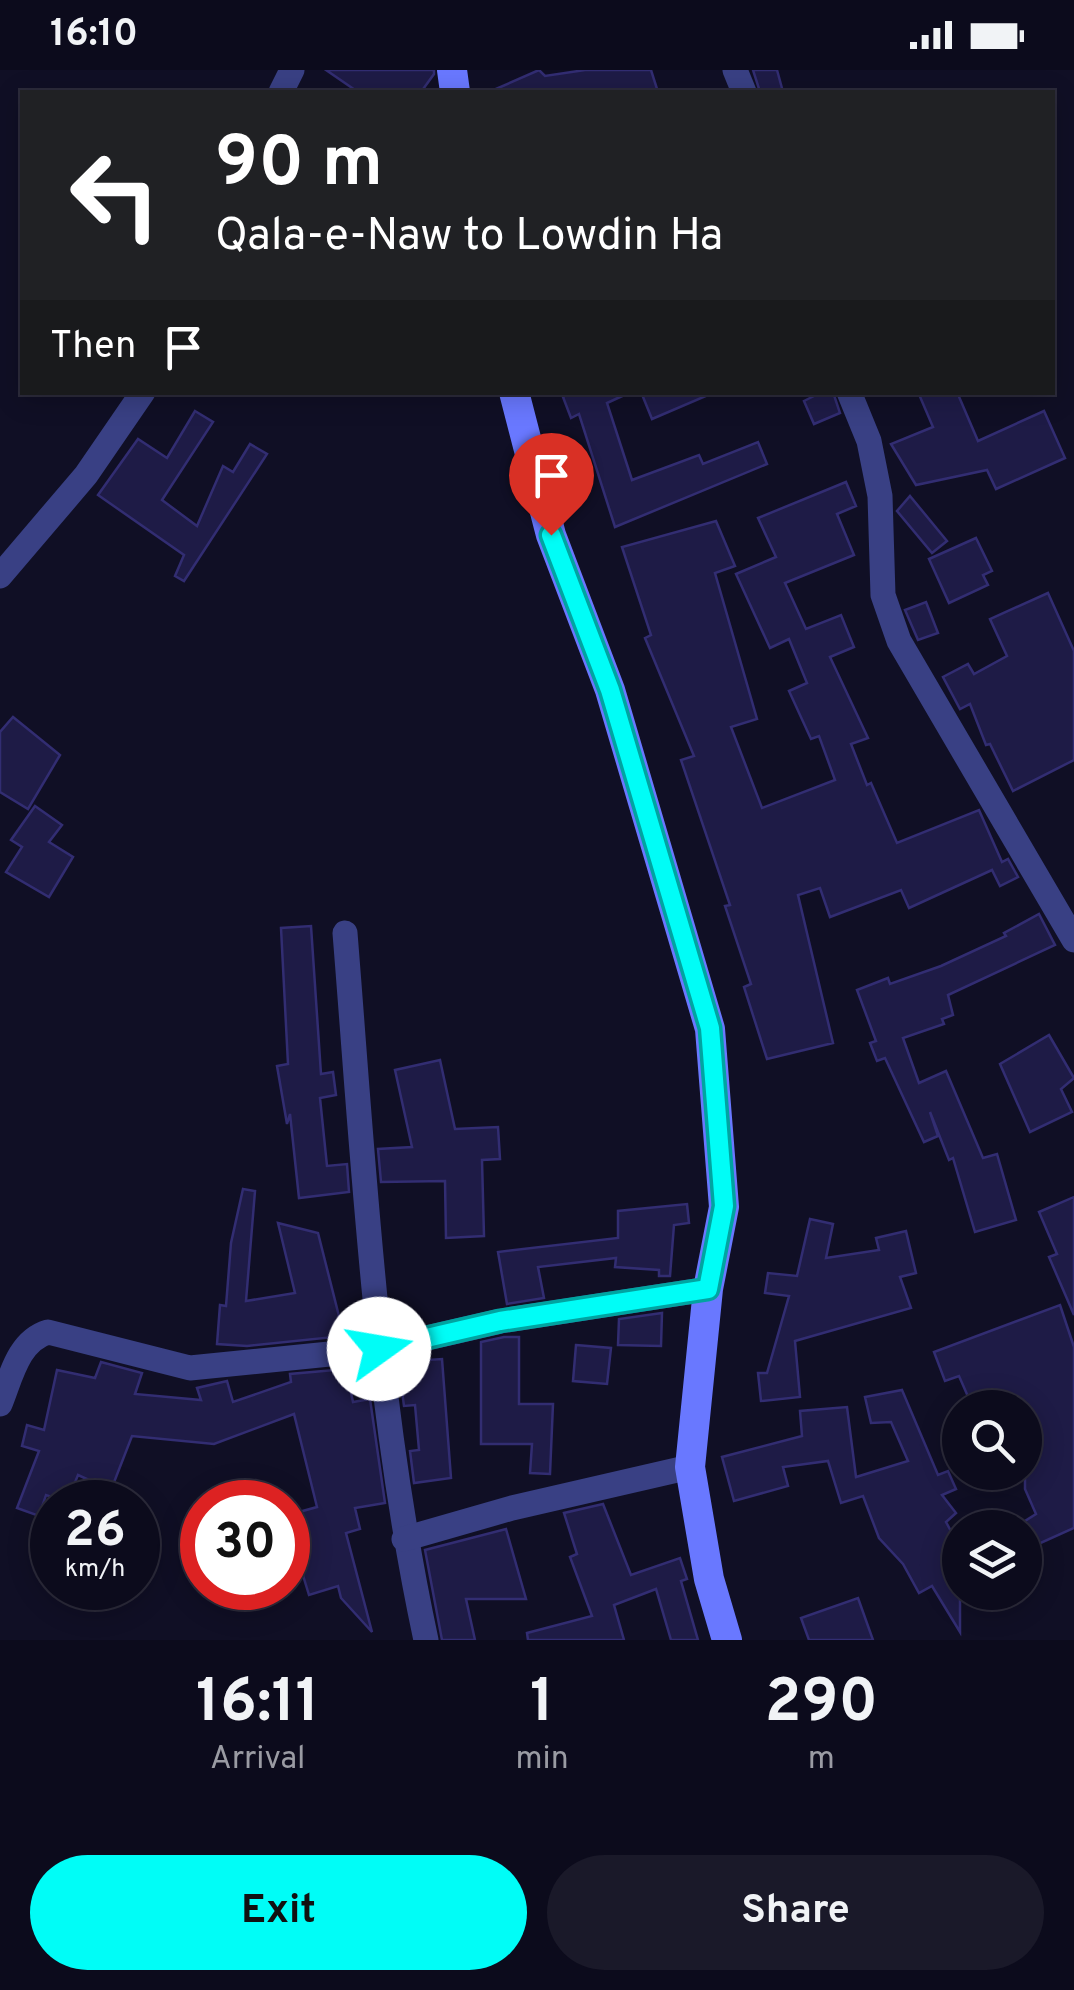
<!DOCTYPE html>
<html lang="en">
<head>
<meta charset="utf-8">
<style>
  :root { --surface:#0c0b1c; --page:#1a1929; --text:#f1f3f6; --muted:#9a9ba3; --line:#2c2b3b; --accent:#00fdf7 }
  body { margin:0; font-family:Overpass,sans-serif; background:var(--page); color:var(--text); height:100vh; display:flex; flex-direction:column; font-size:38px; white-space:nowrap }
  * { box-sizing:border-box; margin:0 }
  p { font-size:32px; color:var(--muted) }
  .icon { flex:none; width:55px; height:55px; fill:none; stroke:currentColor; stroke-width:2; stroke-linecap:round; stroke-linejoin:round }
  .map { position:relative; height:1570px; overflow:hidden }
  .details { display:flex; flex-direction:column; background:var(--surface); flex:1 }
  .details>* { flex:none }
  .hud { position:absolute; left:20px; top:20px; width:1035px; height:305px; border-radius:0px; box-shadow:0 5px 25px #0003,0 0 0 2px var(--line); background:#202124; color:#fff; overflow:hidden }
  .controls { position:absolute; left:942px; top:1320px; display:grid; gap:20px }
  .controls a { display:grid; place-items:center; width:100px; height:100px; border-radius:50%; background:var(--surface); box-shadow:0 5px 25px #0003,0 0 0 2px var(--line); font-size:50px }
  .speed { position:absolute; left:30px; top:1410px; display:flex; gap:20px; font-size:50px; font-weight:700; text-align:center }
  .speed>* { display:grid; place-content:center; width:130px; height:130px; border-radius:50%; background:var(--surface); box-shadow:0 5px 25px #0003,0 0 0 2px var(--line); line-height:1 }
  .speed small { font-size:25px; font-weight:400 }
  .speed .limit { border:15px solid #d22; background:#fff; color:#111 }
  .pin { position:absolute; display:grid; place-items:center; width:85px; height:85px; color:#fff; margin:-102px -42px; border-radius:50% 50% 50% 0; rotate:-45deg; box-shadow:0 0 10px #0007 }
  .pin .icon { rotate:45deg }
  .me { position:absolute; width:110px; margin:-55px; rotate:77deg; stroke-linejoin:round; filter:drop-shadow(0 0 8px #0008) }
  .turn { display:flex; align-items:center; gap:35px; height:210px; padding:0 30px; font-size:45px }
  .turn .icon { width:130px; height:130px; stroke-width:2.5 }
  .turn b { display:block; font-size:70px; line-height:85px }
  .then { display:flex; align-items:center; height:95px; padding:0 30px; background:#0003; gap:20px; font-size:38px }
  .eta { display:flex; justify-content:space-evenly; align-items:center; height:170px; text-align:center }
  .eta b { font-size:60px; font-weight:700; line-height:70px }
  .action { display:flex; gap:20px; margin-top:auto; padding:20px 30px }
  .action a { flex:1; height:115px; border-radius:60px; background:var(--accent); color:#111; font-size:40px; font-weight:700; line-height:115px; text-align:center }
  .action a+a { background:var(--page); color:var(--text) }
  .status { display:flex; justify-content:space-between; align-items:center; height:70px; padding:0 50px; background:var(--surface); direction:ltr }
  .status svg { height:28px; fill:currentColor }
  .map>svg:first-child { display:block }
  .building { fill:#1e1b46; stroke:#322d72; stroke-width:2.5 }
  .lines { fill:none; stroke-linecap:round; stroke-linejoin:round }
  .street { stroke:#394084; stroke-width:25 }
  .secondary { stroke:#6978ff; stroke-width:30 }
  .route-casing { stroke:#00a4a1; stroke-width:25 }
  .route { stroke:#00fdf7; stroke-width:18 }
</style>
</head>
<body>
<div class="status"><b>16:10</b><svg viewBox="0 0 49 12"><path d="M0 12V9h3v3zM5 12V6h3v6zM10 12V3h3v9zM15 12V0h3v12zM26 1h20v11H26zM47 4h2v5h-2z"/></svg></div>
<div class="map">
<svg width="1074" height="1570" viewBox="0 0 1074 1570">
  <rect width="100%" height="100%" fill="#100f25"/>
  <!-- building -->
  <g class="building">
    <path d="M 326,0 L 434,0 L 434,4 L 421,22 L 358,22 Z"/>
    <path d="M 539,0 L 545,6 L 585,0 L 651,0 L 658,22 L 489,22 Z"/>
    <path d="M 753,0 L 777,0 L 783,22 L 760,22 Z"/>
    <path d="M 572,322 L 631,322 L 607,333 L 632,410 L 699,385 L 703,394 L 758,372 L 767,394 L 615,457 L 579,344 L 571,348 L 563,327 Z"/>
    <path d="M 641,322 L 713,322 L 713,323 L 652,349 Z"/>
    <path d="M 822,322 L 833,322 L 840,343 L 814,354 L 804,331 Z"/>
    <path d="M 918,322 L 957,322 L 978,371 L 1044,341 L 1065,388 L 996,419 L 987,400 L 916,415 L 891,374 L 933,357 Z"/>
    <path d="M 195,341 L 213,352 L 162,430 L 197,456 L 223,396 L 233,402 L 250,374 L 267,384 L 184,511 L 175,506 L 184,485 L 98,425 L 138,369 L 167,388 Z"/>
    <path d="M 846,412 L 856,436 L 837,444 L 854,485 L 785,513 L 806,559 L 841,545 L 854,577 L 830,587 L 868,668 L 851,674 L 867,715 L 871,713 L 897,773 L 979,740 L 1002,792 L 1008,789 L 1018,807 L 1000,816 L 992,800 L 909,838 L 901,820 L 830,847 L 820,818 L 798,825 L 833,973 L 767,989 L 744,917 L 751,914 L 725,836 L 730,835 L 681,690 L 694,686 L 645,568 L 651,565 L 622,477 L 716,451 L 735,496 L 715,503 L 757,649 L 731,657 L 762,738 L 835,710 L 819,666 L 811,669 L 789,621 L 807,613 L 789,569 L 770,578 L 736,504 L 776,487 L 758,448 Z"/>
    <path d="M 910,426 L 947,471 L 932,483 L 897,441 Z"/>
    <path d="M 976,468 L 992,501 L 983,505 L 988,515 L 949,533 L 929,489 Z"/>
    <path d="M 1048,523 L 1074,581 L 1074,690 L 1013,721 L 990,674 L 986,675 L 970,634 L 960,639 L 943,607 L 968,594 L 974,604 L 1007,586 L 990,549 Z"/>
    <path d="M 926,532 L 938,563 L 918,570 L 905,540 Z"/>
    <path d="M 13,647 L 60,685 L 28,739 L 0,722 L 0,662 Z"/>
    <path d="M 35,736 L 62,755 L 49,772 L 73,787 L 49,827 L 6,802 L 22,777 L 11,770 Z"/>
    <path d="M 1039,844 L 1055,875 L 948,925 L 953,945 L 942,949 L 944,954 L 903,968 L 919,1013 L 946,1001 L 983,1088 L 997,1084 L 1016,1150 L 975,1162 L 953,1088 L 949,1090 L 930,1042 L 938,1066 L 924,1072 L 885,988 L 877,991 L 870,973 L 876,971 L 857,920 L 888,908 L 890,914 L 941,896 L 1006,866 L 1004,863 Z"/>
    <path d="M 311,856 L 321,1004 L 333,1002 L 336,1025 L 320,1028 L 327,1096 L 347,1094 L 349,1122 L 299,1128 L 290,1044 L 287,1054 L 277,996 L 288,994 L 281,858 Z"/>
    <path d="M 1049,965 L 1074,1008 L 1061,1019 L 1072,1042 L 1030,1062 L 1000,994 Z"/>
    <path d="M 440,990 L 455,1059 L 498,1057 L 500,1089 L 482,1090 L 484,1166 L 446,1168 L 445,1111 L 381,1112 L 378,1079 L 412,1077 L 395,1000 Z"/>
    <path d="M 243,1119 L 255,1121 L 246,1231 L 295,1223 L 278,1153 L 318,1163 L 344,1266 L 247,1276 L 217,1274 L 220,1235 L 226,1236 L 231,1173 Z"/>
    <path d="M 1074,1127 L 1074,1245 L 1049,1187 L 1057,1184 L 1039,1142 Z"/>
    <path d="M 687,1134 L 689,1153 L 674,1155 L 670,1206 L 659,1206 L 659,1200 L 615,1197 L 616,1188 L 538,1197 L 544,1228 L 507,1234 L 498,1182 L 618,1168 L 618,1141 Z"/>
    <path d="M 810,1149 L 833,1154 L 826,1188 L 879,1180 L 876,1168 L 906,1161 L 916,1203 L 900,1207 L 911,1238 L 795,1271 L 800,1327 L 761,1331 L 758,1303 L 767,1303 L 789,1226 L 765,1223 L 768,1203 L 797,1206 Z"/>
    <path d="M 1060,1235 L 1074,1277 L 1074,1458 L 1025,1480 L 1025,1451 L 1036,1444 L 1025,1419 L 1025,1338 L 973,1338 L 959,1306 L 945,1311 L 934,1282 Z"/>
    <path d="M 662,1243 L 661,1276 L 618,1275 L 619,1249 Z"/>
    <path d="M 504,1267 L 519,1267 L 519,1334 L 553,1334 L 550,1404 L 530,1403 L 532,1374 L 481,1374 L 481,1272 Z"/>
    <path d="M 576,1275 L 611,1278 L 607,1314 L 573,1311 Z"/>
    <path d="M 442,1289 L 451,1408 L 414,1413 L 410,1381 L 419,1380 L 415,1335 L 404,1336 L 398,1292 Z"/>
    <path d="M 101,1292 L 142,1303 L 135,1324 L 201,1330 L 197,1318 L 227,1311 L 233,1332 L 291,1312 L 290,1304 L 346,1299 L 353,1332 L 370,1329 L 385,1433 L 355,1438 L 360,1459 L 346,1463 L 372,1562 L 341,1528 L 338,1516 L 309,1525 L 288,1456 L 288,1445 L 317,1437 L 294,1344 L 214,1374 L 132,1366 L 111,1420 L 78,1405 L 67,1432 L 46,1425 L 39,1446 L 17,1438 L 39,1381 L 22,1376 L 27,1355 L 44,1360 L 57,1300 L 95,1308 Z"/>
    <path d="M 902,1320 L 938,1405 L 948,1401 L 956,1419 L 942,1425 L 956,1443 L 946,1452 L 960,1478 L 960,1562 L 932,1516 L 919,1523 L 903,1494 L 879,1468 L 863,1426 L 841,1433 L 828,1391 L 783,1397 L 788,1416 L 734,1431 L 722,1387 L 802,1366 L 800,1341 L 847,1337 L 856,1407 L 908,1391 L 891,1352 L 871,1353 L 865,1327 Z"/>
    <path d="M 603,1434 L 631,1505 L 680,1488 L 687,1509 L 681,1511 L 698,1570 L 671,1570 L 656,1519 L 614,1535 L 624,1570 L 528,1570 L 527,1563 L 592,1546 L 570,1487 L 577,1484 L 564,1443 Z"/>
    <path d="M 506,1459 L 526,1529 L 466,1529 L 475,1570 L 442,1570 L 425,1480 Z"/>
    <path d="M 858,1528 L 873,1570 L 809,1570 L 801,1548 Z"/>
  </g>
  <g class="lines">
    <!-- street -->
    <g class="street">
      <path d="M 735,0 L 744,22"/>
      <path d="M 281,22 L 292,0"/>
      <path d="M 849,322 L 869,371 L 880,426 L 883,525 L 899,571 L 1074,870"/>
      <path d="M 0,506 L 86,405 L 143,322"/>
      <path d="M 345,863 C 364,1099 376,1337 426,1570"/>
      <path d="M 0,1334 C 11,1307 18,1271 48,1262 L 190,1298 L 379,1279 L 501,1251 L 708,1219"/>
      <path d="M 404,1469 L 512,1438 L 690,1397"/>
    </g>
    <!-- secondary -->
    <g class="secondary">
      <path d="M 452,0 L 455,22"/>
      <path d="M 514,322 L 551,465 L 610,620 L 710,959 L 724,1137 L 708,1219 L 690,1397 L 709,1509 L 727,1570"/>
    </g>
  </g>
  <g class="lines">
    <!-- route casing -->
    <g class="route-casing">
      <path id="route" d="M 379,1279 L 500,1251 L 708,1219 L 724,1136 L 710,958 L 610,620 L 551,465"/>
    </g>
    <!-- route -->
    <use href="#route" class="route"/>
  </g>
</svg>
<div class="controls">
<a><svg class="icon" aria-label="search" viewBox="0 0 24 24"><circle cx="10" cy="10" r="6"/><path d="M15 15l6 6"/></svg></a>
<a><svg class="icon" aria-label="layers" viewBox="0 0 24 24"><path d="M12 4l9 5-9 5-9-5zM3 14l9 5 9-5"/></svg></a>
</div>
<div class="speed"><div>26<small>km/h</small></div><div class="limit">30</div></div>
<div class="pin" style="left:551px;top:465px;background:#d93025"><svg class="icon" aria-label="arrive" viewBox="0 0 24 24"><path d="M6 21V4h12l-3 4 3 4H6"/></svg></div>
<svg class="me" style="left:379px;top:1279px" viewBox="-20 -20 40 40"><circle r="19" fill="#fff"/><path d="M0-13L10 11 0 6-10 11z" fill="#00fdf7"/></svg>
<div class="hud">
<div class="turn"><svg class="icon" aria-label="left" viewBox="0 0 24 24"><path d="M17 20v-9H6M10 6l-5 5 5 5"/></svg><div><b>90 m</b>Qala-e-Naw to Lowdin Ha</div></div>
<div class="then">Then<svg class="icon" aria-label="arrive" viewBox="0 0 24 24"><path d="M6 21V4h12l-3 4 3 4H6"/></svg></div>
</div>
</div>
<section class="details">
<div class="eta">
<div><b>16:11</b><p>Arrival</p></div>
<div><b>1</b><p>min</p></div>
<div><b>290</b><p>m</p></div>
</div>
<div class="action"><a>Exit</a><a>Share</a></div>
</section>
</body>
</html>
